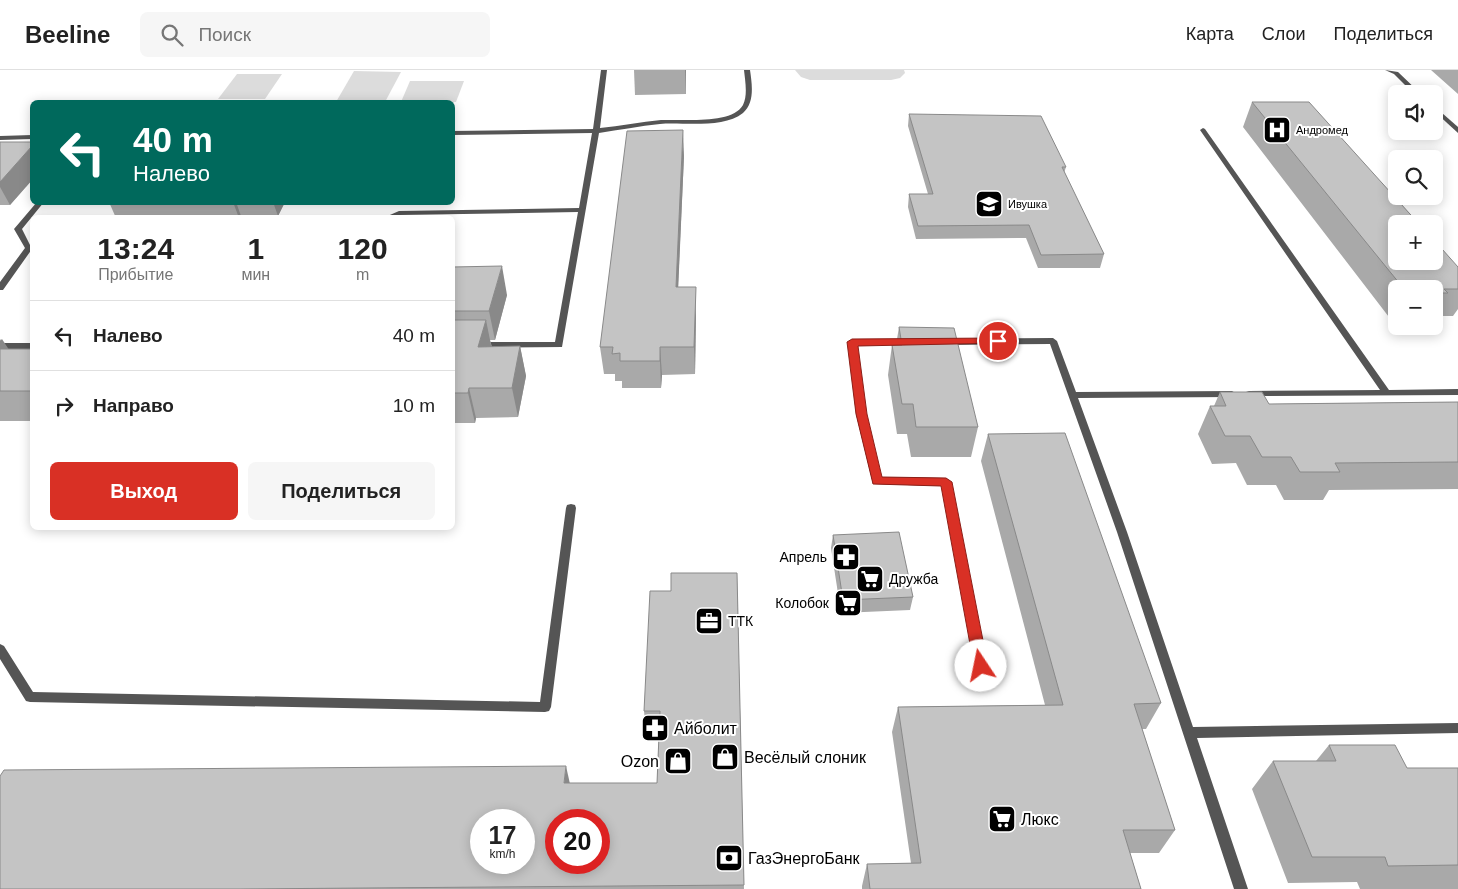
<!DOCTYPE html>
<html lang="ru">
<head>
<meta charset="utf-8">
<style>
  :root { --surface:#fff; --page:#f6f6f6; --text:#222; --muted:#767676; --line:#e0e0e0; --accent:#d93025 }
  body { margin:0; font-family:Arial,sans-serif; background:var(--page); color:var(--text); height:100vh; display:flex; flex-direction:column; font-size:19px; white-space:nowrap }
  * { box-sizing:border-box; margin:0 }
  p { font-size:16px; color:var(--muted) }
  .icon { flex:none; width:28px; height:28px; fill:none; stroke:currentColor; stroke-width:2; stroke-linecap:round; stroke-linejoin:round }
  .map { position:relative; flex:1; overflow:hidden }
  .sheet { position:absolute; left:30px; top:145px; width:425px; height:315px; display:flex; flex-direction:column; background:var(--surface); border-radius:8px; box-shadow:0 2px 12px #0003 }
  .sheet>* { flex:none }
  .top-card { position:absolute; left:30px; top:30px; width:425px; height:105px; border-radius:8px; box-shadow:0 2px 12px #0003; background:#00695c; color:#fff; overflow:hidden }
  .controls { position:absolute; left:1388px; top:15px; display:grid; gap:10px }
  .controls a { display:grid; place-items:center; width:55px; height:55px; border-radius:8px; background:var(--surface); box-shadow:0 2px 12px #0003; font-size:25px }
  .speed { position:absolute; left:470px; top:739px; display:flex; gap:10px; font-size:25px; font-weight:700; text-align:center }
  .speed>* { display:grid; place-content:center; width:65px; height:65px; border-radius:50%; background:var(--surface); box-shadow:0 2px 12px #0003; line-height:1 }
  .speed small { font-size:12px; font-weight:400 }
  .speed .limit { border:8px solid #d22; background:#fff; color:#111 }
  .pin { position:absolute; display:grid; place-items:center; width:42px; height:42px; color:#fff; margin:-21px; border:2px solid #fff; border-radius:50%; box-shadow:0 1px 5px #0007 }
  .me { position:absolute; width:55px; margin:-28px; rotate:349deg; stroke-linejoin:round; filter:drop-shadow(0 0 4px #0008) }
  .turn { display:flex; align-items:center; gap:18px; height:105px; padding:0 20px; font-size:22px }
  .turn .icon { width:65px; height:65px; stroke-width:2.5 }
  .turn b { display:block; font-size:35px; line-height:42px }
  .eta { display:flex; justify-content:space-evenly; align-items:center; height:85px; text-align:center }
  .eta b { font-size:30px; font-weight:700; line-height:35px }
  .primary-button { display:flex; gap:10px; margin-top:auto; padding:10px 20px }
  .primary-button a { flex:1; height:58px; border-radius:8px; background:var(--accent); color:#fff; font-size:20px; font-weight:700; line-height:58px; text-align:center }
  .primary-button a+a { background:var(--page); color:var(--text) }
  ul { padding:0; list-style:none }
  li { display:flex; align-items:center; gap:15px; height:70px; padding:0 20px; border-top:1px solid var(--line) }
  li div { flex:1 }
  li b { display:block; font-size:19px }
  li em { font-style:normal }
  header { display:flex; align-items:center; gap:30px; box-sizing:border-box; height:70px; padding:0 25px; background:var(--surface); border-bottom:1px solid var(--line) }
  header strong { font-size:24px }
  nav { display:flex; gap:28px; margin-inline-start:auto; font-size:18px }
  .search { width:350px; height:45px; background:var(--page); display:flex; align-items:center; gap:12px; box-sizing:border-box; padding:0 18px; border-radius:8px; color:var(--muted); font-size:19px }
  .map>svg:first-child { display:block }
  .green { fill:#dcdcdc }
  .lines { fill:none; stroke-linecap:round; stroke-linejoin:round }
  .lane { fill:#555; fill-rule:evenodd }
  .wall { fill:#a9a9a9 }
  .shaded-wall { fill:#898989 }
  .building { fill:#c4c4c4; stroke:#898989; fill-rule:evenodd }
  .route { fill:#d93025; stroke:#8d1f18 }
  .labels { text-anchor:middle; stroke-width:4; stroke-linejoin:round; paint-order:stroke }
  .far-poi-label { font-size:11px; fill:#000; stroke:#fff; text-anchor:start }
  .poi-label { font-size:14px; fill:#000; stroke:#fff; text-anchor:end }
  .near-poi-label { font-size:16px; fill:#000; stroke:#fff; text-anchor:start }
</style>
</head>
<body>
<header>
<strong>Beeline</strong>
<div class="search"><svg class="icon" aria-label="search" viewBox="0 0 24 24"><circle cx="10" cy="10" r="6"/><path d="M15 15l6 6"/></svg>Поиск</div>
<nav><a>Карта</a><a>Слои</a><a>Поделиться</a></nav>
</header>
<div class="map">
<svg width="1458" height="819" viewBox="0 0 1458 819">
  <rect width="100%" height="100%" fill="#fff"/>
  <!-- green -->
  <g class="green">
    <path d="M 795,0 L 904,0 L 905,3 L 900,8 L 891,10 L 810,10 L 801,7 Z"/>
    <path d="M 354,1 L 401,2 L 385,32 L 336,32 Z"/>
    <path d="M 237,4 L 282,4 L 265,29 L 218,29 Z"/>
    <path d="M 410,11 L 464,11 L 456,32 L 401,32 Z"/>
  </g>
  <g class="lines">
    <!-- lane -->
    <g class="lane">
      <path d="M 601,0 L 607,0 L 600,58 C 620,56 641,52 661,50 C 681,49 732,55 743,35 C 748,25 745,10 744,0 L 750,0 C 752,14 755,33 743,43 C 723,59 683,52 660,54 C 640,56 619,60 599,63 L 562,277 L 452,278 L 452,272 L 555,272 L 578,142 L 400,145 L 394,148 L 383,148 L 399,141 L 579,138 L 592,63 L 452,65 L 452,61 L 593,59 Z"/>
      <path d="M 1385,0 L 1398,2 L 1421,24 L 1414,24 L 1394,4 Z"/>
      <path d="M 1434,36 L 1458,57 L 1458,63 L 1434,41 Z"/>
      <path d="M 1203,58 L 1205,59 L 1389,320 L 1458,319 L 1458,325 L 1246,326 L 1244,324 L 1246,322 L 1249,321 L 1380,320 L 1200,60 Z"/>
      <path d="M 32,65 L 32,69 L 0,70 L 0,66 Z"/>
      <path d="M 37,132 L 44,132 L 22,159 L 32,179 L 3,220 L 0,220 L 0,212 L 25,178 L 14,159 Z"/>
      <path d="M 1053,268 L 1057,271 L 1076,322 L 1232,321 L 1237,324 L 1232,327 L 1078,328 L 1127,462 L 1193,657 L 1458,653 L 1458,663 L 1197,668 L 1248,819 L 1234,819 L 1117,462 L 1050,274 L 946,275 L 942,272 L 946,269 Z"/>
      <path d="M 909,269 L 912,270 L 913,272 L 912,274 L 857,276 L 866,344 L 881,407 L 946,408 L 951,412 L 987,596 L 985,600 L 981,601 L 977,600 L 975,596 L 942,416 L 873,414 L 856,344 L 848,273 L 849,271 Z"/>
      <rect x="0" y="273" width="32" height="6"/>
      <path d="M 571,434 L 575,435 L 576,438 L 551,637 L 549,641 L 545,642 L 30,632 L 26,631 L 0,589 L 0,574 L 4,576 L 33,622 L 540,632 L 566,438 L 567,435 Z"/>
    </g>
  </g>
  <!-- wall -->
  <g class="wall">
    <path d="M 634,0 L 686,0 L 686,24 L 635,25 Z"/>
    <path d="M 1431,0 L 1458,0 L 1458,24 Z"/>
    <path d="M 1252,32 L 1458,197 L 1458,239 L 1453,246 L 1434,246 L 1434,219 L 1396,219 L 1396,251 L 1392,251 L 1243,57 Z"/>
    <path d="M 909,44 L 1066,97 L 1064,103 L 1104,184 L 1100,198 L 1038,198 L 1026,168 L 916,169 L 908,137 L 909,124 L 928,124 L 908,56 Z"/>
    <path d="M 0,72 L 32,72 L 32,110 L 10,135 L 0,135 Z"/>
    <path d="M 684,86 L 678,217 L 696,245 L 695,304 L 662,305 L 661,318 L 622,318 L 622,311 L 615,311 L 615,304 L 604,304 L 600,277 Z"/>
    <path d="M 109,132 L 285,132 L 278,146 L 241,146 L 241,148 L 116,148 Z"/>
    <path d="M 452,197 L 507,225 L 495,270 L 490,270 L 492,277 L 520,276 L 526,306 L 518,347 L 476,348 L 475,353 L 452,353 Z"/>
    <path d="M 899,257 L 978,357 L 971,387 L 911,387 L 907,364 L 897,364 L 888,305 L 892,275 L 896,275 Z"/>
    <path d="M 0,269 L 8,279 L 32,279 L 32,351 L 0,351 Z"/>
    <path d="M 1220,322 L 1269,334 L 1458,332 L 1458,419 L 1329,420 L 1323,430 L 1284,430 L 1276,415 L 1247,415 L 1236,393 L 1212,394 L 1198,364 L 1210,336 L 1214,336 Z"/>
    <path d="M 988,364 L 1161,633 L 1146,659 L 1142,659 L 1175,760 L 1159,783 L 1130,783 L 1141,819 L 862,819 L 862,816 L 867,794 L 911,793 L 892,662 L 898,637 L 1045,635 L 981,391 Z"/>
    <path d="M 833,465 L 913,527 L 910,540 L 841,543 L 831,478 Z"/>
    <path d="M 737,503 L 744,819 L 0,819 L 657,713 L 659,669 L 647,669 L 644,641 L 671,521 Z"/>
    <path d="M 1329,675 L 1407,698 L 1458,698 L 1458,819 L 1360,819 L 1357,812 L 1288,813 L 1252,719 L 1273,691 L 1316,691 Z"/>
  </g>
  <!-- shaded-wall -->
  <g class="shaded-wall">
    <path d="M 685,0 L 686,0 L 686,24 Z"/>
    <path d="M 683,60 L 684,86 L 677,245 L 676,217 Z"/>
    <path d="M 32,76 L 32,110 L 10,135 L 0,117 L 0,112 Z"/>
    <path d="M 233,132 L 236,132 L 241,146 L 241,148 L 239,148 Z"/>
    <path d="M 273,132 L 285,132 L 278,146 Z"/>
    <path d="M 502,196 L 507,225 L 495,270 L 489,241 Z"/>
    <path d="M 696,217 L 696,245 L 695,304 L 694,277 Z"/>
    <path d="M 486,250 L 492,280 L 478,277 Z"/>
    <path d="M 2,269 L 21,298 L 0,289 L 0,271 Z"/>
    <path d="M 520,276 L 526,306 L 518,347 L 512,318 Z"/>
    <path d="M 660,277 L 662,305 L 661,318 L 660,291 Z"/>
    <path d="M 469,318 L 476,348 L 475,353 L 468,323 Z"/>
    <path d="M 566,696 L 572,723 L 564,713 Z"/>
  </g>
  <!-- building -->
  <g class="building">
    <path d="M 1252,32 L 1309,32 L 1419,154 L 1396,154 L 1396,191 L 1434,191 L 1434,170 L 1458,197 L 1458,219 L 1444,219 L 1448,223 L 1434,223 L 1434,219 L 1404,219 Z"/>
    <path d="M 909,44 L 1041,46 L 1066,97 L 1062,97 L 1104,184 L 1041,185 L 1029,155 L 918,156 L 909,124 L 933,124 Z"/>
    <path d="M 683,60 L 676,217 L 696,217 L 694,277 L 660,277 L 660,291 L 620,291 L 620,283 L 612,284 L 613,277 L 600,277 L 627,61 Z"/>
    <path d="M 0,72 L 32,72 L 32,76 L 0,112 Z"/>
    <path d="M 502,196 L 489,241 L 452,241 L 452,197 Z"/>
    <path d="M 452,250 L 486,250 L 478,277 L 520,276 L 512,318 L 469,318 L 468,323 L 452,323 Z"/>
    <path d="M 899,257 L 954,258 L 978,357 L 916,357 L 913,334 L 902,334 L 892,275 L 902,275 Z"/>
    <rect x="0" y="279" width="32" height="42"/>
    <path d="M 1220,322 L 1262,322 L 1269,334 L 1458,332 L 1458,392 L 1335,393 L 1340,402 L 1300,402 L 1291,387 L 1262,387 L 1250,366 L 1225,366 L 1210,336 L 1226,336 Z"/>
    <path d="M 1065,363 L 1161,633 L 1134,634 L 1175,760 L 1123,760 L 1141,819 L 870,819 L 867,794 L 921,793 L 898,637 L 1063,635 L 988,364 Z"/>
    <path d="M 899,462 L 913,527 L 843,530 L 833,465 Z"/>
    <path d="M 671,503 L 737,503 L 744,815 L 240,819 L 0,819 L 0,706 L 4,700 L 566,696 L 564,713 L 657,713 L 660,641 L 644,641 L 650,521 L 671,521 ZM 481,750 L 524,750 L 524,792 L 481,792 ZM 556,750 L 599,750 L 599,792 L 556,792 Z"/>
    <path d="M 1329,675 L 1395,675 L 1407,698 L 1458,698 L 1458,795 L 1388,796 L 1385,787 L 1312,787 L 1273,691 L 1336,691 Z"/>
  </g>
  <!-- route -->
  <path class="route" d="M 998,268 L 1003,271 L 1002,273 L 858,276 L 867,344 L 882,407 L 946,408 L 952,412 L 988,596 L 986,601 L 981,602 L 976,601 L 974,596 L 941,416 L 873,414 L 856,344 L 847,272 L 852,269 Z"/>
  <!-- icons -->
  <defs>
    <g id="hospital-square" transform="scale(1.4375)"><rect x="-9" y="-9" width="18" height="18" rx="4" fill="#000" stroke="#fff"/><path d="M-5-5h3v3.5h4V-5h3V5h-3V1.5h-4V5h-3Z" fill="#fff"/></g>
    <g id="school-square" transform="scale(1.4375)"><rect x="-9" y="-9" width="18" height="18" rx="4" fill="#000" stroke="#fff"/><path d="M0-5L7-2L0 1L-7-2ZM-4 1L0 2.5L4 1V4Q0 6-4 4Z" fill="#fff"/></g>
    <g id="pharmacy-square" transform="scale(1.4375)"><rect x="-9" y="-9" width="18" height="18" rx="4" fill="#000" stroke="#fff"/><path d="M-2-6h4v4h4v4h-4v4h-4v-4h-4v-4h4Z" fill="#fff"/></g>
    <g id="supermarket-square" transform="scale(1.4375)"><rect x="-9" y="-9" width="18" height="18" rx="4" fill="#000" stroke="#fff"/><path d="M-6-5.5h2.5l.6 2H6L4.5 2H-2.5L-4.4-4H-6ZM-1.5 3.2a1.3 1.3 0 1 0 .1 0ZM3 3.2a1.3 1.3 0 1 0 .1 0Z" fill="#fff"/></g>
    <g id="office-square" transform="scale(1.4375)"><rect x="-9" y="-9" width="18" height="18" rx="4" fill="#000" stroke="#fff"/><path d="M-6-3h4V-5.5h4V-3h4V5H-6ZM-1-4.5V-3h2v-1.5ZM-6 0V1H6V0Z" fill="#fff"/></g>
    <g id="shop-square" transform="scale(1.4375)"><rect x="-9" y="-9" width="18" height="18" rx="4" fill="#000" stroke="#fff"/><path d="M-5-2.5h2.3a2.7 3.5 0 0 1 5.4 0H5L5.5 6h-11ZM-1.5-2.5h3a1.5 2.3 0 0 0-3 0Z" fill="#fff"/></g>
    <g id="bank-square" transform="scale(1.4375)"><rect x="-9" y="-9" width="18" height="18" rx="4" fill="#000" stroke="#fff"/><path d="M-6-4H6V4H-6ZM0-2.3a2.3 2.3 0 1 0 0 4.6a2.3 2.3 0 1 0 0-4.6Z" fill="#fff"/></g>
  </defs>
  <g fill-rule="evenodd">
    <use href="#hospital-square" x="1277" y="60"/>
    <use href="#school-square" x="989" y="134"/>
    <use href="#pharmacy-square" x="846" y="487"/>
    <use href="#supermarket-square" x="870" y="509"/>
    <use href="#supermarket-square" x="848" y="533"/>
    <use href="#office-square" x="709" y="551"/>
    <use href="#pharmacy-square" x="655" y="658"/>
    <use href="#shop-square" x="725" y="687"/>
    <use href="#shop-square" x="678" y="691"/>
    <use href="#supermarket-square" x="1002" y="749"/>
    <use href="#bank-square" x="729" y="788"/>
  </g>
  <g class="labels">
    <!-- far-poi labels -->
    <g class="far-poi-label">
      <text x="1296" y="64">Андромед</text>
      <text x="1008" y="138">Ивушка</text>
    </g>
    <!-- poi labels -->
    <g class="poi-label">
      <text x="827" y="492">Апрель</text>
      <text x="889" y="514" text-anchor="start">Дружба</text>
      <text x="829" y="538">Колобок</text>
      <text x="728" y="556" text-anchor="start">ТТК</text>
    </g>
    <!-- near-poi labels -->
    <g class="near-poi-label">
      <text x="674" y="664">Айболит</text>
      <text x="744" y="693">Весёлый слоник</text>
      <text x="659" y="697" text-anchor="end">Ozon</text>
      <text x="1021" y="755">Люкс</text>
      <text x="748" y="794">ГазЭнергоБанк</text>
    </g>
  </g>
</svg>
<div class="controls">
<a><svg class="icon" aria-label="sound" viewBox="0 0 24 24"><path d="M4 9h4l5-4v14l-5-4H4zM17 9q2 3 0 6"/></svg></a>
<a><svg class="icon" aria-label="search" viewBox="0 0 24 24"><circle cx="10" cy="10" r="6"/><path d="M15 15l6 6"/></svg></a>
<a>+</a>
<a>−</a>
</div>
<div class="speed"><div>17<small>km/h</small></div><div class="limit">20</div></div>
<div class="pin" style="left:998px;top:271px;background:#d93025"><svg class="icon" aria-label="arrive" viewBox="0 0 24 24"><path d="M6 21V4h12l-3 4 3 4H6"/></svg></div>
<svg class="me" style="left:981px;top:596px" viewBox="-20 -20 40 40"><circle r="19" fill="#fff"/><path d="M0-13L10 11 0 6-10 11z" fill="#d93025"/></svg>
<div class="top-card">
<div class="turn"><svg class="icon" aria-label="left" viewBox="0 0 24 24"><path d="M17 20v-9H6M10 6l-5 5 5 5"/></svg><div><b>40 m</b>Налево</div></div>
</div>
<section class="sheet">
<div class="eta">
<div><b>13:24</b><p>Прибытие</p></div>
<div><b>1</b><p>мин</p></div>
<div><b>120</b><p>m</p></div>
</div>
<ul>
<li><svg class="icon" aria-label="left" viewBox="0 0 24 24"><path d="M17 20v-9H6M10 6l-5 5 5 5"/></svg><div><b>Налево</b></div><em>40 m</em></li>
<li><svg class="icon" aria-label="right" viewBox="0 0 24 24"><path d="M7 20v-9h11M14 6l5 5-5 5"/></svg><div><b>Направо</b></div><em>10 m</em></li>
</ul>
<div class="primary-button"><a>Выход</a><a>Поделиться</a></div>
</section>
</div>
</body>
</html>
